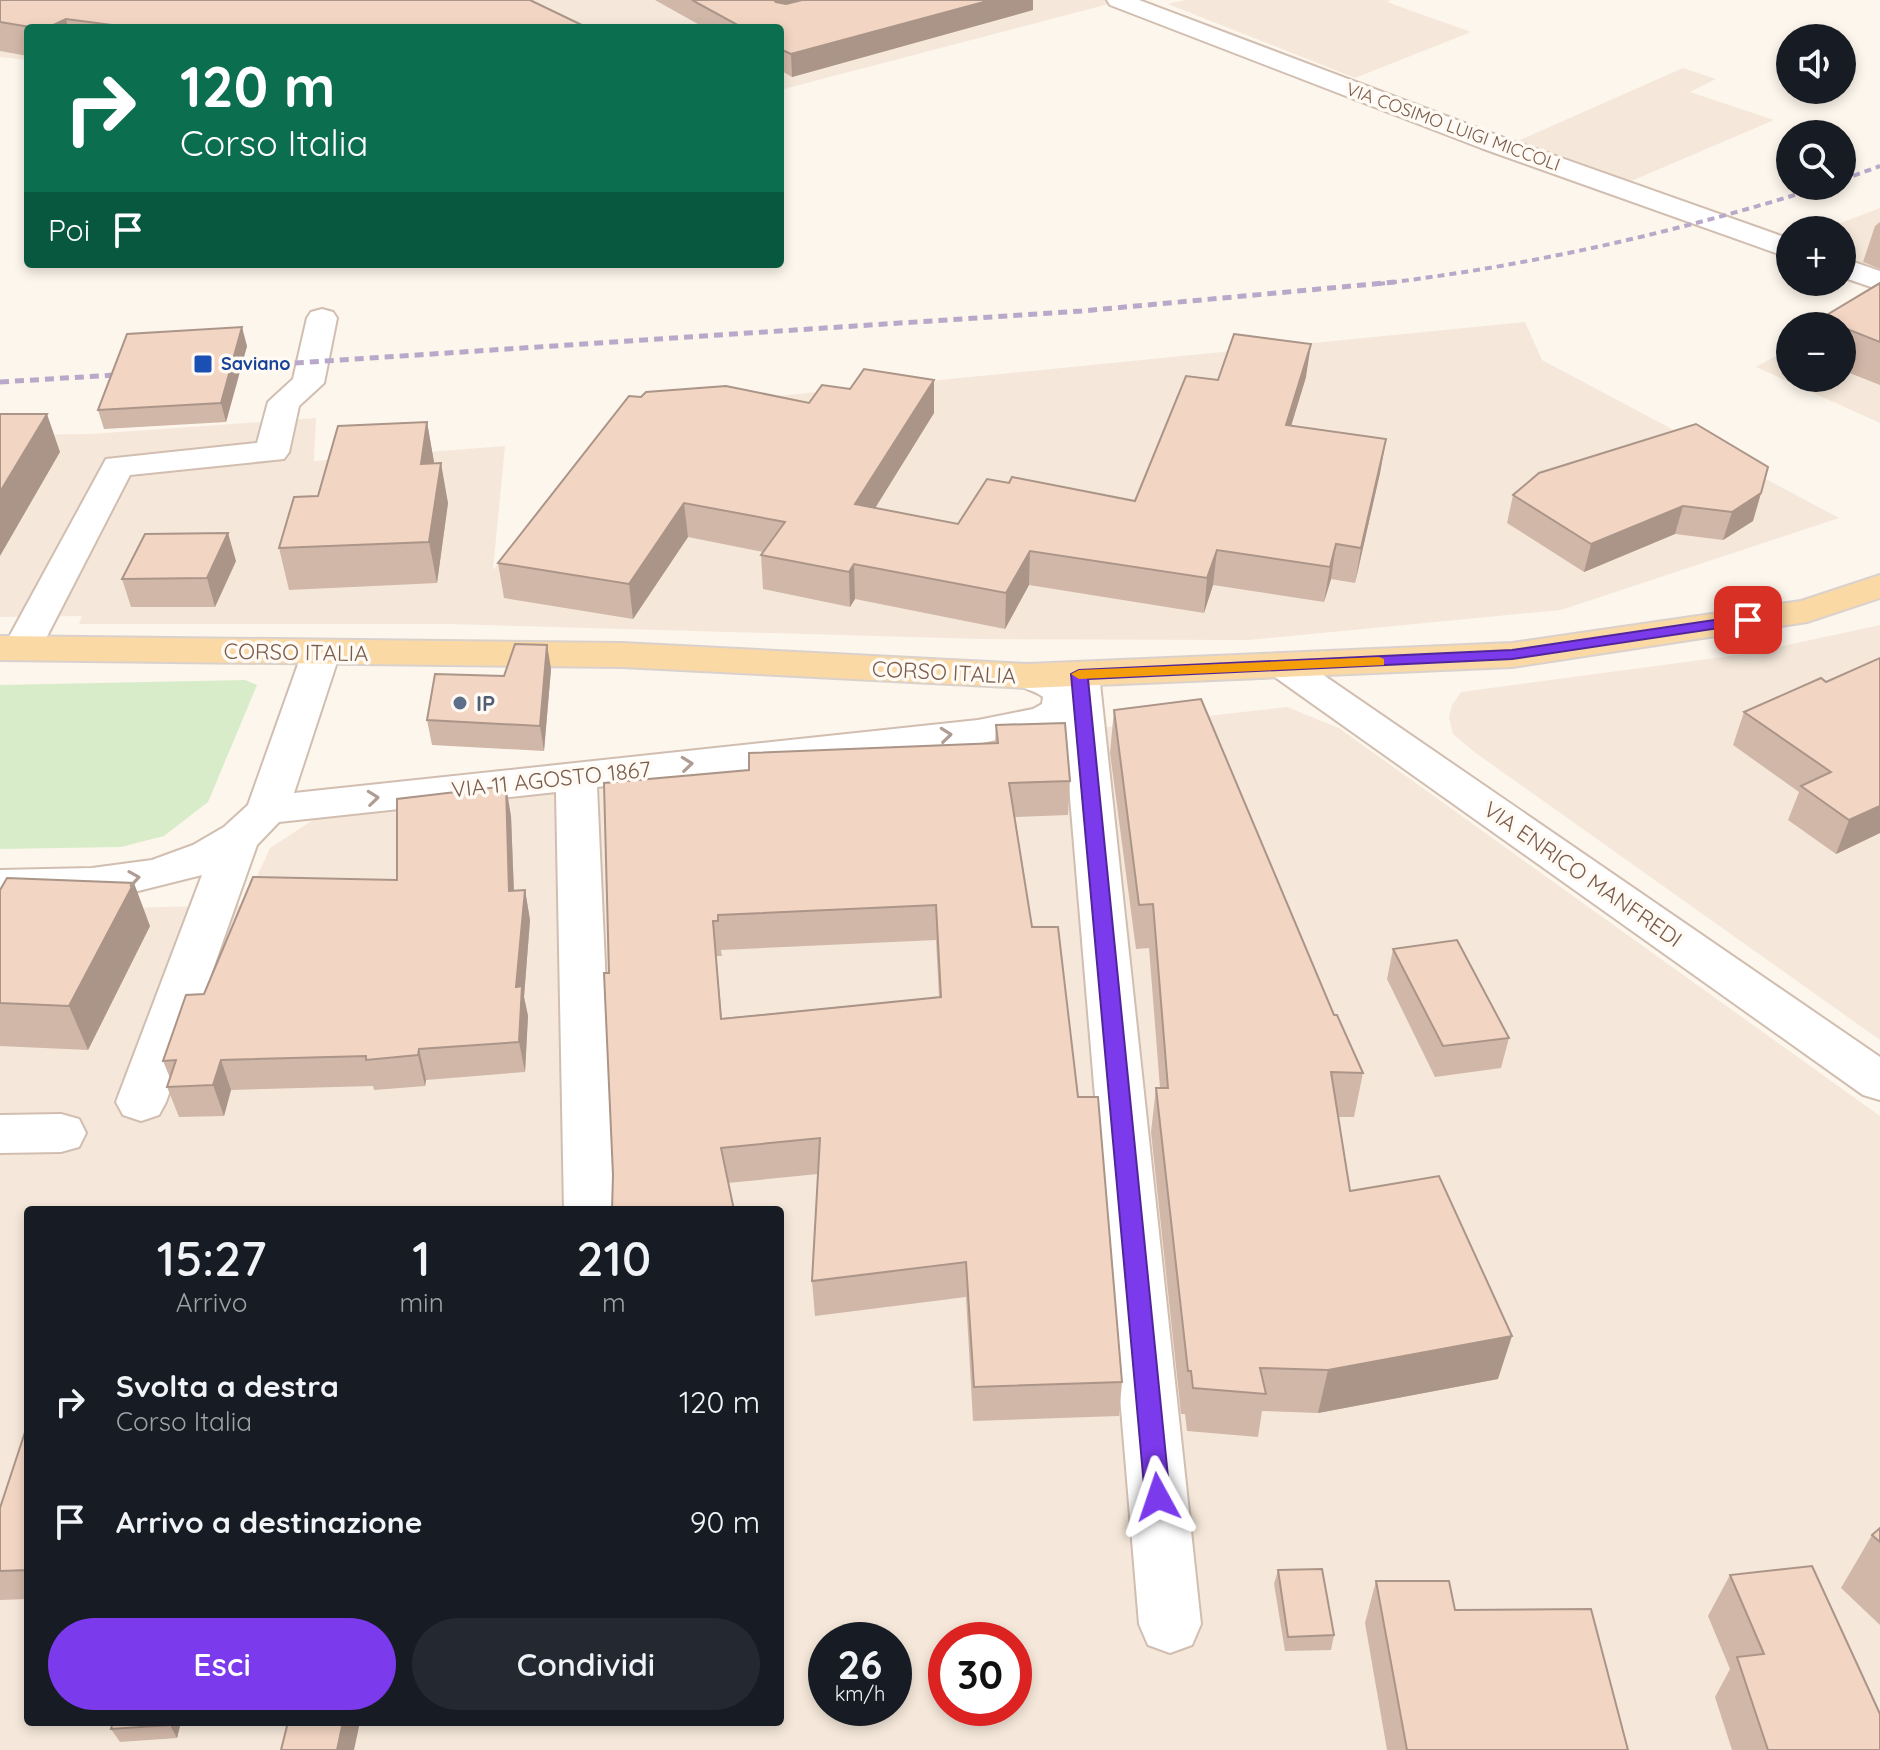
<!DOCTYPE html>
<html lang="it">
<head>
<meta charset="utf-8">
<style>
  :root { --surface:#171b24; --page:#242831; --text:#f1f3f6; --muted:#9ea1a6; --accent:#7c3aed }
  body { margin:0; font-family:Quicksand,sans-serif; background:var(--page); color:var(--text); height:100vh; display:flex; flex-direction:column; font-size:30px; white-space:nowrap }
  * { box-sizing:border-box; margin:0 }
  p { font-size:26px; color:var(--muted) }
  .icon { flex:none; width:44px; height:44px; fill:none; stroke:currentColor; stroke-width:2; stroke-linecap:round; stroke-linejoin:round }
  .map { position:relative; flex:1; overflow:hidden }
  .sheet { position:absolute; left:24px; top:1206px; width:760px; height:520px; display:flex; flex-direction:column; background:var(--surface); border-radius:8px; box-shadow:0 4px 12px #0003 }
  .sheet>* { flex:none }
  .banner { position:absolute; left:24px; top:24px; width:760px; height:244px; border-radius:8px; box-shadow:0 4px 12px #0003; background:#0b6e4f; color:#fff; overflow:hidden }
  .controls { position:absolute; left:1776px; top:24px; display:grid; gap:16px }
  .controls a { display:grid; place-items:center; width:80px; height:80px; border-radius:50%; background:var(--surface); box-shadow:0 4px 12px #0003; font-size:40px }
  .speed { position:absolute; left:808px; top:1622px; display:flex; gap:16px; font-size:40px; font-weight:700; text-align:center }
  .speed>* { display:grid; place-content:center; width:104px; height:104px; border-radius:50%; background:var(--surface); box-shadow:0 4px 12px #0003; line-height:1 }
  .speed small { font-size:20px; font-weight:400 }
  .speed .limit { border:12px solid #d22; background:#fff; color:#111 }
  .pin { position:absolute; display:grid; place-items:center; width:68px; height:68px; color:#fff; margin:-34px; border-radius:16px; box-shadow:0 4px 12px #0006 }
  .me { position:absolute; width:88px; margin:-44px; rotate:355deg; stroke-linejoin:round; filter:drop-shadow(0 0 6px #0008) }
  .turn { display:flex; align-items:center; gap:28px; height:168px; padding:0 24px; font-size:36px }
  .turn .icon { width:104px; height:104px; stroke-width:2.5 }
  .turn b { display:block; font-size:56px; line-height:68px }
  .then { display:flex; align-items:center; height:76px; padding:0 24px; background:#0003; gap:16px; font-size:30px }
  .eta { display:flex; justify-content:space-evenly; align-items:center; height:136px; text-align:center }
  .eta b { font-size:48px; font-weight:600; line-height:56px }
  .primary-button { display:flex; gap:16px; margin-top:auto; padding:16px 24px }
  .primary-button a { flex:1; height:92px; border-radius:48px; background:var(--accent); color:#fff; font-size:32px; font-weight:600; line-height:92px; text-align:center }
  .primary-button a+a { background:var(--page); color:var(--text) }
  ul { padding:0; list-style:none }
  li { display:flex; align-items:center; gap:24px; height:120px; padding:0 24px }
  li div { flex:1 }
  li b { display:block; font-size:30px }
  li em { font-style:normal }
  .map>svg:first-child { display:block }
  .residential { fill:#f5e8da; fill-rule:evenodd }
  .green { fill:#d8ecc9 }
  .lines { fill:none; stroke-linecap:round; stroke-linejoin:round }
  .minor-casing { stroke:#d1beb0; stroke-width:4 }
  .major-casing { stroke:#dad1cd; stroke-width:4 }
  .minor { fill:#fff; fill-rule:evenodd }
  .major { fill:#fbd9a5; fill-rule:evenodd }
  .rail-far1 { stroke:#b9a8c9; stroke-width:4; stroke-dasharray:7 5; stroke-linecap:butt }
  .rail { stroke:#b9a8c9; stroke-width:5; stroke-dasharray:9 6; stroke-linecap:butt }
  .wall { fill:#d1b7a8; fill-rule:evenodd }
  .shaded-wall { fill:#aa9588 }
  .building { fill:#f3d5c3; stroke:#aa9588; stroke-width:2; fill-rule:evenodd }
  .oneway { stroke:#af9d94 }
  .route { fill:#7c3aed; stroke:#51269a; stroke-width:2 }
  .slow { fill:#f59e0b }
  .transit-dot { fill:#1a4fb4; stroke:#fffaf3; stroke-width:3 }
  .service-dot { fill:#5c6f8a; stroke:#fffaf3; stroke-width:3 }
  .labels { text-anchor:middle; stroke-width:7; stroke-linejoin:round; paint-order:stroke }
  .far-street-label { font-size:18px; fill:#7a5c4d; stroke:#fffaf3 }
  .far-transit-label { font-size:18px; font-weight:bold; fill:#164399; stroke:#fffaf3; text-anchor:start }
  .street-label { font-size:22px; fill:#7a5c4d; stroke:#fffaf3 }
  .service-label { font-size:22px; font-weight:bold; fill:#4e5e75; stroke:#fffaf3; text-anchor:start }
</style>
</head>
<body>
<div class="map">
<svg width="1880" height="1750" viewBox="0 0 1880 1750">
  <rect width="100%" height="100%" fill="#fdf6ec"/>
  <!-- residential -->
  <g class="residential">
    <path d="M 0,0 L 1124,0 L 780,90 L 780,28 L 28,28 L 28,60 L 0,57 Z"/>
    <path d="M 1185,0 L 1391,0 L 1387,2 L 1471,32 L 1355,78 L 1168,4 Z"/>
    <path d="M 1683,68 L 1716,79 L 1690,92 L 1774,120 L 1629,182 L 1513,143 Z"/>
    <path d="M 1880,208 L 1880,270 L 1842,257 L 1842,230 L 1822,230 Z"/>
    <path d="M 1880,298 L 1880,423 L 1756,367 L 1790,348 L 1790,378 L 1842,378 L 1842,326 Z"/>
    <path d="M 1525,322 L 1542,360 L 1839,518 L 1561,610 L 1248,640 L 981,639 L 448,624 L 79,624 L 82,616 L 0,617 L 0,435 L 90,434 L 316,418 L 314,461 L 505,446 L 493,570 L 616,412 Z"/>
    <path d="M 1880,625 L 1880,1040 L 1473,751 L 1453,734 L 1449,718 L 1452,705 L 1461,692 L 1745,654 Z"/>
    <path d="M 1287,707 L 1339,728 L 1880,1116 L 1880,1750 L 0,1750 L 0,911 L 244,905 L 270,848 L 319,816 ZM 28,1210 L 780,1210 L 780,1722 L 28,1722 ZM 826,1640 L 894,1640 L 894,1708 L 826,1708 ZM 946,1640 L 1014,1640 L 1014,1708 L 946,1708 Z"/>
  </g>
  <!-- green -->
  <path class="green" d="M 245,680 L 257,685 L 208,802 L 164,836 L 121,847 L 0,849 L 0,685 Z"/>
  <g class="lines">
    <!-- minor casing -->
    <g class="minor-casing">
      <g id="minor">
        <path d="M 1107,0 L 1139,0 L 1499,136 L 1790,239 L 1790,258 L 1481,148 L 1110,5 Z"/>
        <path d="M 1842,258 L 1880,271 L 1880,290 L 1842,277 Z"/>
        <path d="M 322,309 L 333,312 L 337,318 L 324,383 L 299,406 L 289,452 L 284,459 L 130,475 L 41,648 L 36,656 L 22,660 L 8,656 L 3,648 L 106,459 L 257,443 L 268,402 L 293,379 L 307,318 L 311,312 Z"/>
        <path d="M 321,641 L 335,645 L 340,653 L 294,793 L 978,720 L 1033,709 L 1042,704 L 1043,697 C 1031,688 1017,689 1008,676 L 1014,668 L 1028,664 L 1060,674 L 1065,666 L 1079,662 L 1093,666 L 1099,674 L 1201,1624 L 1192,1645 L 1170,1653 L 1148,1645 L 1139,1624 L 1064,725 L 978,744 L 597,787 L 616,1210 L 564,1210 L 556,792 L 279,822 L 257,845 L 166,1102 L 159,1115 L 141,1121 L 123,1115 L 116,1102 L 202,875 L 122,895 L 0,900 L 0,870 L 92,868 L 152,860 L 193,845 L 224,827 L 248,805 L 302,653 L 307,645 Z"/>
        <path d="M 1286,655 L 1300,659 L 1880,1057 L 1880,1100 L 1863,1095 L 1272,675 L 1267,667 L 1272,659 Z"/>
        <path d="M 61,1114 L 79,1119 L 86,1133 L 79,1147 L 61,1152 L 0,1153 L 0,1115 Z"/>
      </g>
    </g>
    <!-- major casing -->
    <g class="major-casing">
      <path id="major" d="M 1880,575 L 1880,598 L 1807,622 L 1512,667 L 1028,688 L 622,667 L 0,660 L 0,636 L 622,643 L 1028,664 L 1512,643 L 1801,601 Z"/>
    </g>
    <!-- minor -->
    <use href="#minor" class="minor"/>
    <!-- major -->
    <use href="#major" class="major"/>
    <!-- rail-far1 -->
    <g class="rail-far1">
      <path d="M 1842,180 L 1880,166"/>
      <path d="M 1378,284 C 1530,266 1678,232 1824,186"/>
    </g>
    <!-- rail -->
    <g class="rail">
      <path d="M 220,368 L 1082,311 L 1395,282"/>
      <path d="M 0,382 L 132,374"/>
    </g>
  </g>
  <!-- wall -->
  <g class="wall">
    <path d="M 0,0 L 588,28 L 28,28 L 28,56 L 0,51 Z"/>
    <path d="M 655,0 L 1033,0 L 1033,10 L 792,77 L 780,70 L 780,28 L 705,28 Z"/>
    <path d="M 1880,222 L 1880,269 L 1863,262 L 1875,226 Z"/>
    <path d="M 1880,283 L 1880,385 L 1842,370 L 1842,326 L 1818,326 L 1820,319 Z"/>
    <path d="M 247,346 L 226,422 L 104,429 L 98,410 Z"/>
    <path d="M 1306,377 L 1291,426 L 1386,439 L 1380,473 L 1355,583 L 1331,579 L 1324,602 L 1213,585 L 1204,613 L 1029,585 L 1005,629 L 855,599 L 850,607 L 763,589 L 761,555 L 763,552 L 688,537 L 633,619 L 504,598 L 498,563 L 809,403 L 850,389 L 934,380 L 934,413 L 875,508 L 958,524 L 1009,483 L 1135,501 L 1218,380 Z"/>
    <path d="M 427,422 L 434,463 L 448,503 L 437,583 L 289,590 L 279,548 L 318,496 Z"/>
    <path d="M 1761,493 L 1753,521 L 1723,540 L 1675,534 L 1584,572 L 1507,523 L 1513,495 Z"/>
    <path d="M 236,561 L 215,607 L 131,607 L 122,579 Z"/>
    <path d="M 547,645 L 551,669 L 544,751 L 432,745 L 427,720 L 504,676 Z"/>
    <path d="M 1826,682 L 1880,833 L 1836,854 L 1788,820 L 1799,792 L 1733,745 L 1744,712 Z"/>
    <path d="M 1114,710 L 1334,1015 L 1363,1073 L 1354,1117 L 1338,1117 L 1350,1191 L 1498,1379 L 1318,1413 L 1262,1411 L 1258,1437 L 1187,1431 L 1185,1414 L 1181,1414 L 1151,1132 L 1156,1088 L 1160,1088 L 1149,948 L 1136,949 L 1110,753 Z"/>
    <path d="M 996,725 L 1070,781 L 1068,815 L 1015,817 L 1032,927 L 1078,1097 L 1122,1382 L 1119,1416 L 973,1421 L 966,1297 L 815,1316 L 812,1281 L 818,1174 L 728,1183 L 613,1175 L 609,973 L 749,770 L 995,743 ZM 936,940 L 939,997 L 722,1018 L 716,956 L 722,956 L 721,950 Z"/>
    <path d="M 511,816 L 514,891 L 525,890 L 530,920 L 524,997 L 528,1016 L 525,1072 L 426,1080 L 425,1086 L 374,1090 L 373,1086 L 231,1090 L 224,1116 L 179,1117 L 167,1087 L 170,1078 L 163,1061 L 204,994 L 397,880 Z"/>
    <path d="M 0,890 L 150,926 L 88,1050 L 0,1046 Z"/>
    <path d="M 1393,949 L 1509,1038 L 1501,1068 L 1435,1077 L 1387,979 Z"/>
    <path d="M 28,1423 L 28,1599 L 0,1600 L 0,1508 Z"/>
    <path d="M 1880,1528 L 1880,1625 L 1841,1588 L 1872,1535 Z"/>
    <path d="M 1278,1570 L 1334,1635 L 1331,1650 L 1285,1651 L 1274,1584 Z"/>
    <path d="M 1730,1575 L 1880,1750 L 1732,1750 L 1715,1697 L 1730,1669 L 1708,1616 Z"/>
    <path d="M 1376,1581 L 1455,1610 L 1628,1750 L 1387,1750 L 1365,1623 Z"/>
    <path d="M 113,1722 L 181,1722 L 177,1738 L 120,1742 L 111,1729 Z"/>
  </g>
  <!-- shaded-wall -->
  <g class="shaded-wall">
    <path d="M 770,0 L 810,0 L 777,8 Z"/>
    <path d="M 991,0 L 1033,0 L 1033,10 L 792,77 L 791,54 Z"/>
    <path d="M 66,19 L 68,28 L 47,28 Z"/>
    <path d="M 242,327 L 247,346 L 226,422 L 221,403 Z"/>
    <path d="M 1311,344 L 1306,377 L 1281,459 L 1286,425 Z"/>
    <path d="M 934,380 L 934,413 L 856,539 L 855,504 Z"/>
    <path d="M 47,414 L 60,452 L 0,556 L 0,492 Z"/>
    <path d="M 427,422 L 434,462 L 429,504 L 421,464 Z"/>
    <path d="M 1386,439 L 1380,473 L 1355,583 L 1361,548 Z"/>
    <path d="M 441,463 L 448,503 L 437,583 L 429,542 Z"/>
    <path d="M 1761,493 L 1753,521 L 1723,540 L 1732,512 Z"/>
    <path d="M 684,503 L 688,537 L 633,619 L 629,584 Z"/>
    <path d="M 1683,506 L 1675,534 L 1584,572 L 1591,544 Z"/>
    <path d="M 228,533 L 236,561 L 215,607 L 207,578 Z"/>
    <path d="M 1336,544 L 1331,579 L 1324,602 L 1330,567 Z"/>
    <path d="M 1217,550 L 1213,585 L 1204,613 L 1207,578 Z"/>
    <path d="M 1030,551 L 1029,585 L 1005,629 L 1006,593 Z"/>
    <path d="M 854,564 L 855,599 L 850,607 L 849,572 Z"/>
    <path d="M 547,645 L 551,669 L 544,751 L 540,726 Z"/>
    <path d="M 506,786 L 511,816 L 515,921 L 509,891 Z"/>
    <path d="M 1880,806 L 1880,833 L 1836,854 L 1849,820 Z"/>
    <path d="M 134,883 L 150,926 L 88,1050 L 69,1006 Z"/>
    <path d="M 525,890 L 530,920 L 524,997 L 528,1016 L 525,1072 L 519,1042 L 516,987 Z"/>
    <path d="M 419,1049 L 426,1080 L 425,1086 L 418,1055 Z"/>
    <path d="M 221,1060 L 231,1090 L 224,1116 L 213,1085 Z"/>
    <path d="M 1512,1336 L 1498,1379 L 1318,1413 L 1328,1370 Z"/>
    <path d="M 170,1722 L 181,1722 L 177,1738 L 170,1725 Z"/>
    <path d="M 343,1722 L 360,1722 L 354,1750 L 337,1750 Z"/>
  </g>
  <!-- building -->
  <g class="building">
    <path d="M 0,0 L 530,0 L 588,28 L 135,28 L 66,19 L 47,28 L 36,28 L 0,22 Z"/>
    <path d="M 692,0 L 774,0 L 776,2 L 786,4 L 802,0 L 991,0 L 791,54 L 780,49 L 780,28 L 743,28 Z"/>
    <path d="M 1880,283 L 1880,342 L 1842,327 L 1842,326 L 1838,326 L 1820,319 Z"/>
    <path d="M 242,327 L 221,403 L 98,410 L 127,334 Z"/>
    <path d="M 1234,334 L 1311,344 L 1286,425 L 1386,439 L 1361,548 L 1336,544 L 1330,567 L 1217,550 L 1207,578 L 1030,551 L 1006,593 L 854,564 L 849,572 L 761,555 L 785,522 L 684,503 L 629,584 L 498,563 L 629,396 L 641,397 L 646,392 L 726,386 L 809,403 L 822,385 L 850,389 L 864,369 L 934,380 L 855,504 L 958,524 L 987,479 L 1009,483 L 1012,477 L 1135,501 L 1186,376 L 1218,380 Z"/>
    <path d="M 0,414 L 47,414 L 0,492 Z"/>
    <path d="M 427,422 L 421,464 L 441,463 L 429,542 L 279,548 L 294,497 L 318,496 L 338,426 Z"/>
    <path d="M 1696,424 L 1768,467 L 1761,493 L 1732,512 L 1683,506 L 1591,544 L 1513,495 L 1539,473 Z"/>
    <path d="M 228,533 L 207,578 L 122,579 L 145,534 Z"/>
    <path d="M 515,644 L 547,645 L 540,726 L 427,720 L 435,674 L 504,676 Z"/>
    <path d="M 1880,658 L 1880,806 L 1849,820 L 1801,786 L 1831,772 L 1744,712 L 1821,678 L 1826,682 Z"/>
    <path d="M 1201,699 L 1334,1015 L 1337,1015 L 1363,1073 L 1331,1072 L 1350,1191 L 1439,1176 L 1512,1336 L 1328,1370 L 1260,1368 L 1266,1394 L 1193,1388 L 1191,1371 L 1188,1371 L 1156,1088 L 1168,1088 L 1153,904 L 1139,905 L 1114,710 Z"/>
    <path d="M 1065,723 L 1070,781 L 1009,783 L 1032,927 L 1058,927 L 1078,1097 L 1098,1097 L 1122,1382 L 974,1387 L 966,1262 L 812,1281 L 820,1138 L 721,1148 L 734,1210 L 612,1210 L 613,1175 L 604,973 L 609,973 L 604,783 L 749,770 L 749,753 L 998,743 L 996,725 ZM 936,905 L 941,997 L 721,1019 L 713,921 L 718,921 L 718,915 Z"/>
    <path d="M 506,786 L 509,891 L 525,890 L 516,987 L 522,986 L 519,1042 L 419,1049 L 418,1055 L 366,1060 L 366,1056 L 221,1060 L 213,1085 L 167,1087 L 176,1060 L 163,1061 L 186,995 L 204,994 L 253,877 L 397,880 L 397,799 Z"/>
    <path d="M 7,878 L 134,883 L 69,1006 L 0,1003 L 0,890 Z"/>
    <path d="M 1457,940 L 1509,1038 L 1443,1046 L 1393,949 Z"/>
    <path d="M 28,1423 L 28,1570 L 0,1571 L 0,1508 Z"/>
    <path d="M 1880,1528 L 1880,1542 L 1872,1535 Z"/>
    <path d="M 1812,1566 L 1880,1714 L 1880,1750 L 1768,1750 L 1737,1657 L 1764,1654 L 1730,1575 Z"/>
    <path d="M 1322,1569 L 1334,1635 L 1288,1637 L 1278,1570 Z"/>
    <path d="M 1376,1581 L 1449,1581 L 1455,1610 L 1591,1609 L 1628,1750 L 1407,1750 Z"/>
    <path d="M 113,1722 L 170,1722 L 170,1725 L 111,1729 Z"/>
    <path d="M 288,1722 L 343,1722 L 337,1750 L 281,1750 Z"/>
  </g>
  <!-- one-way arrows -->
  <defs><path id="oneway-chevron" d="M-2-3.5L2.5 0L-2 3.5" fill="none" stroke-width="1.6" stroke-linecap="round" stroke-linejoin="round" transform="scale(2)"/></defs>
  <g class="oneway">
    <use href="#oneway-chevron" transform="translate(946 735) rotate(-6)"/>
    <use href="#oneway-chevron" transform="translate(687 764) rotate(-6)"/>
    <use href="#oneway-chevron" transform="translate(373 798) rotate(-6)"/>
    <use href="#oneway-chevron" transform="translate(134 878) rotate(-9)"/>
  </g>
  <!-- route -->
  <path class="route" d="M 1748,615 L 1753,616 L 1753,623 L 1512,659 L 1088,679 L 1170,1497 L 1166,1505 L 1158,1508 L 1149,1505 L 1145,1497 L 1071,674 L 1079,670 L 1512,650 Z"/>
  <!-- slow -->
  <path class="slow" d="M 1379,657 L 1384,659 L 1384,665 L 1079,679 L 1071,674 L 1079,670 Z"/>
  <!-- markers -->
  <rect class="transit-dot" x="193" y="354" width="20" height="20" rx="4"/>
  <circle class="service-dot" cx="460" cy="703" r="8"/>
  <g class="labels">
    <!-- far-street labels -->
    <g class="far-street-label">
      <text transform="translate(1453 127) rotate(20)" y="6">VIA COSIMO LUIGI MICCOLI</text>
    </g>
    <!-- far-transit labels -->
    <g class="far-transit-label">
      <text x="221" y="370">Saviano</text>
    </g>
    <!-- street labels -->
    <g class="street-label">
      <text transform="translate(296 652) rotate(1)" y="8">CORSO ITALIA</text>
      <text transform="translate(944 672) rotate(3)" y="8">CORSO ITALIA</text>
      <text transform="translate(551 779) rotate(-6)" y="8">VIA 11 AGOSTO 1867</text>
      <text transform="translate(1583 874) rotate(35)" y="8">VIA ENRICO MANFREDI</text>
    </g>
    <!-- service labels -->
    <g class="service-label">
      <text x="476" y="711">IP</text>
    </g>
  </g>
</svg>
<div class="controls">
<a><svg class="icon" aria-label="sound" viewBox="0 0 24 24"><path d="M4 9h4l5-4v14l-5-4H4zM17 9q2 3 0 6"/></svg></a>
<a><svg class="icon" aria-label="search" viewBox="0 0 24 24"><circle cx="10" cy="10" r="6"/><path d="M15 15l6 6"/></svg></a>
<a>+</a>
<a>−</a>
</div>
<div class="speed"><div>26<small>km/h</small></div><div class="limit">30</div></div>
<div class="pin" style="left:1748px;top:620px;background:#d93025"><svg class="icon" aria-label="arrive" viewBox="0 0 24 24"><path d="M6 21V4h12l-3 4 3 4H6"/></svg></div>
<svg class="me" style="left:1158px;top:1497px" viewBox="-20 -20 40 40"><path d="M0-17L14 15 0 8-14 15z" fill="#7c3aed" stroke="#fff" stroke-width="4"/></svg>
<div class="banner">
<div class="turn"><svg class="icon" aria-label="right" viewBox="0 0 24 24"><path d="M7 20v-9h11M14 6l5 5-5 5"/></svg><div><b>120 m</b>Corso Italia</div></div>
<div class="then">Poi<svg class="icon" aria-label="arrive" viewBox="0 0 24 24"><path d="M6 21V4h12l-3 4 3 4H6"/></svg></div>
</div>
<section class="sheet">
<div class="eta">
<div><b>15:27</b><p>Arrivo</p></div>
<div><b>1</b><p>min</p></div>
<div><b>210</b><p>m</p></div>
</div>
<ul>
<li><svg class="icon" aria-label="right" viewBox="0 0 24 24"><path d="M7 20v-9h11M14 6l5 5-5 5"/></svg><div><b>Svolta a destra</b><p>Corso Italia</p></div><em>120 m</em></li>
<li><svg class="icon" aria-label="arrive" viewBox="0 0 24 24"><path d="M6 21V4h12l-3 4 3 4H6"/></svg><div><b>Arrivo a destinazione</b></div><em>90 m</em></li>
</ul>
<div class="primary-button"><a>Esci</a><a>Condividi</a></div>
</section>
</div>
</body>
</html>
